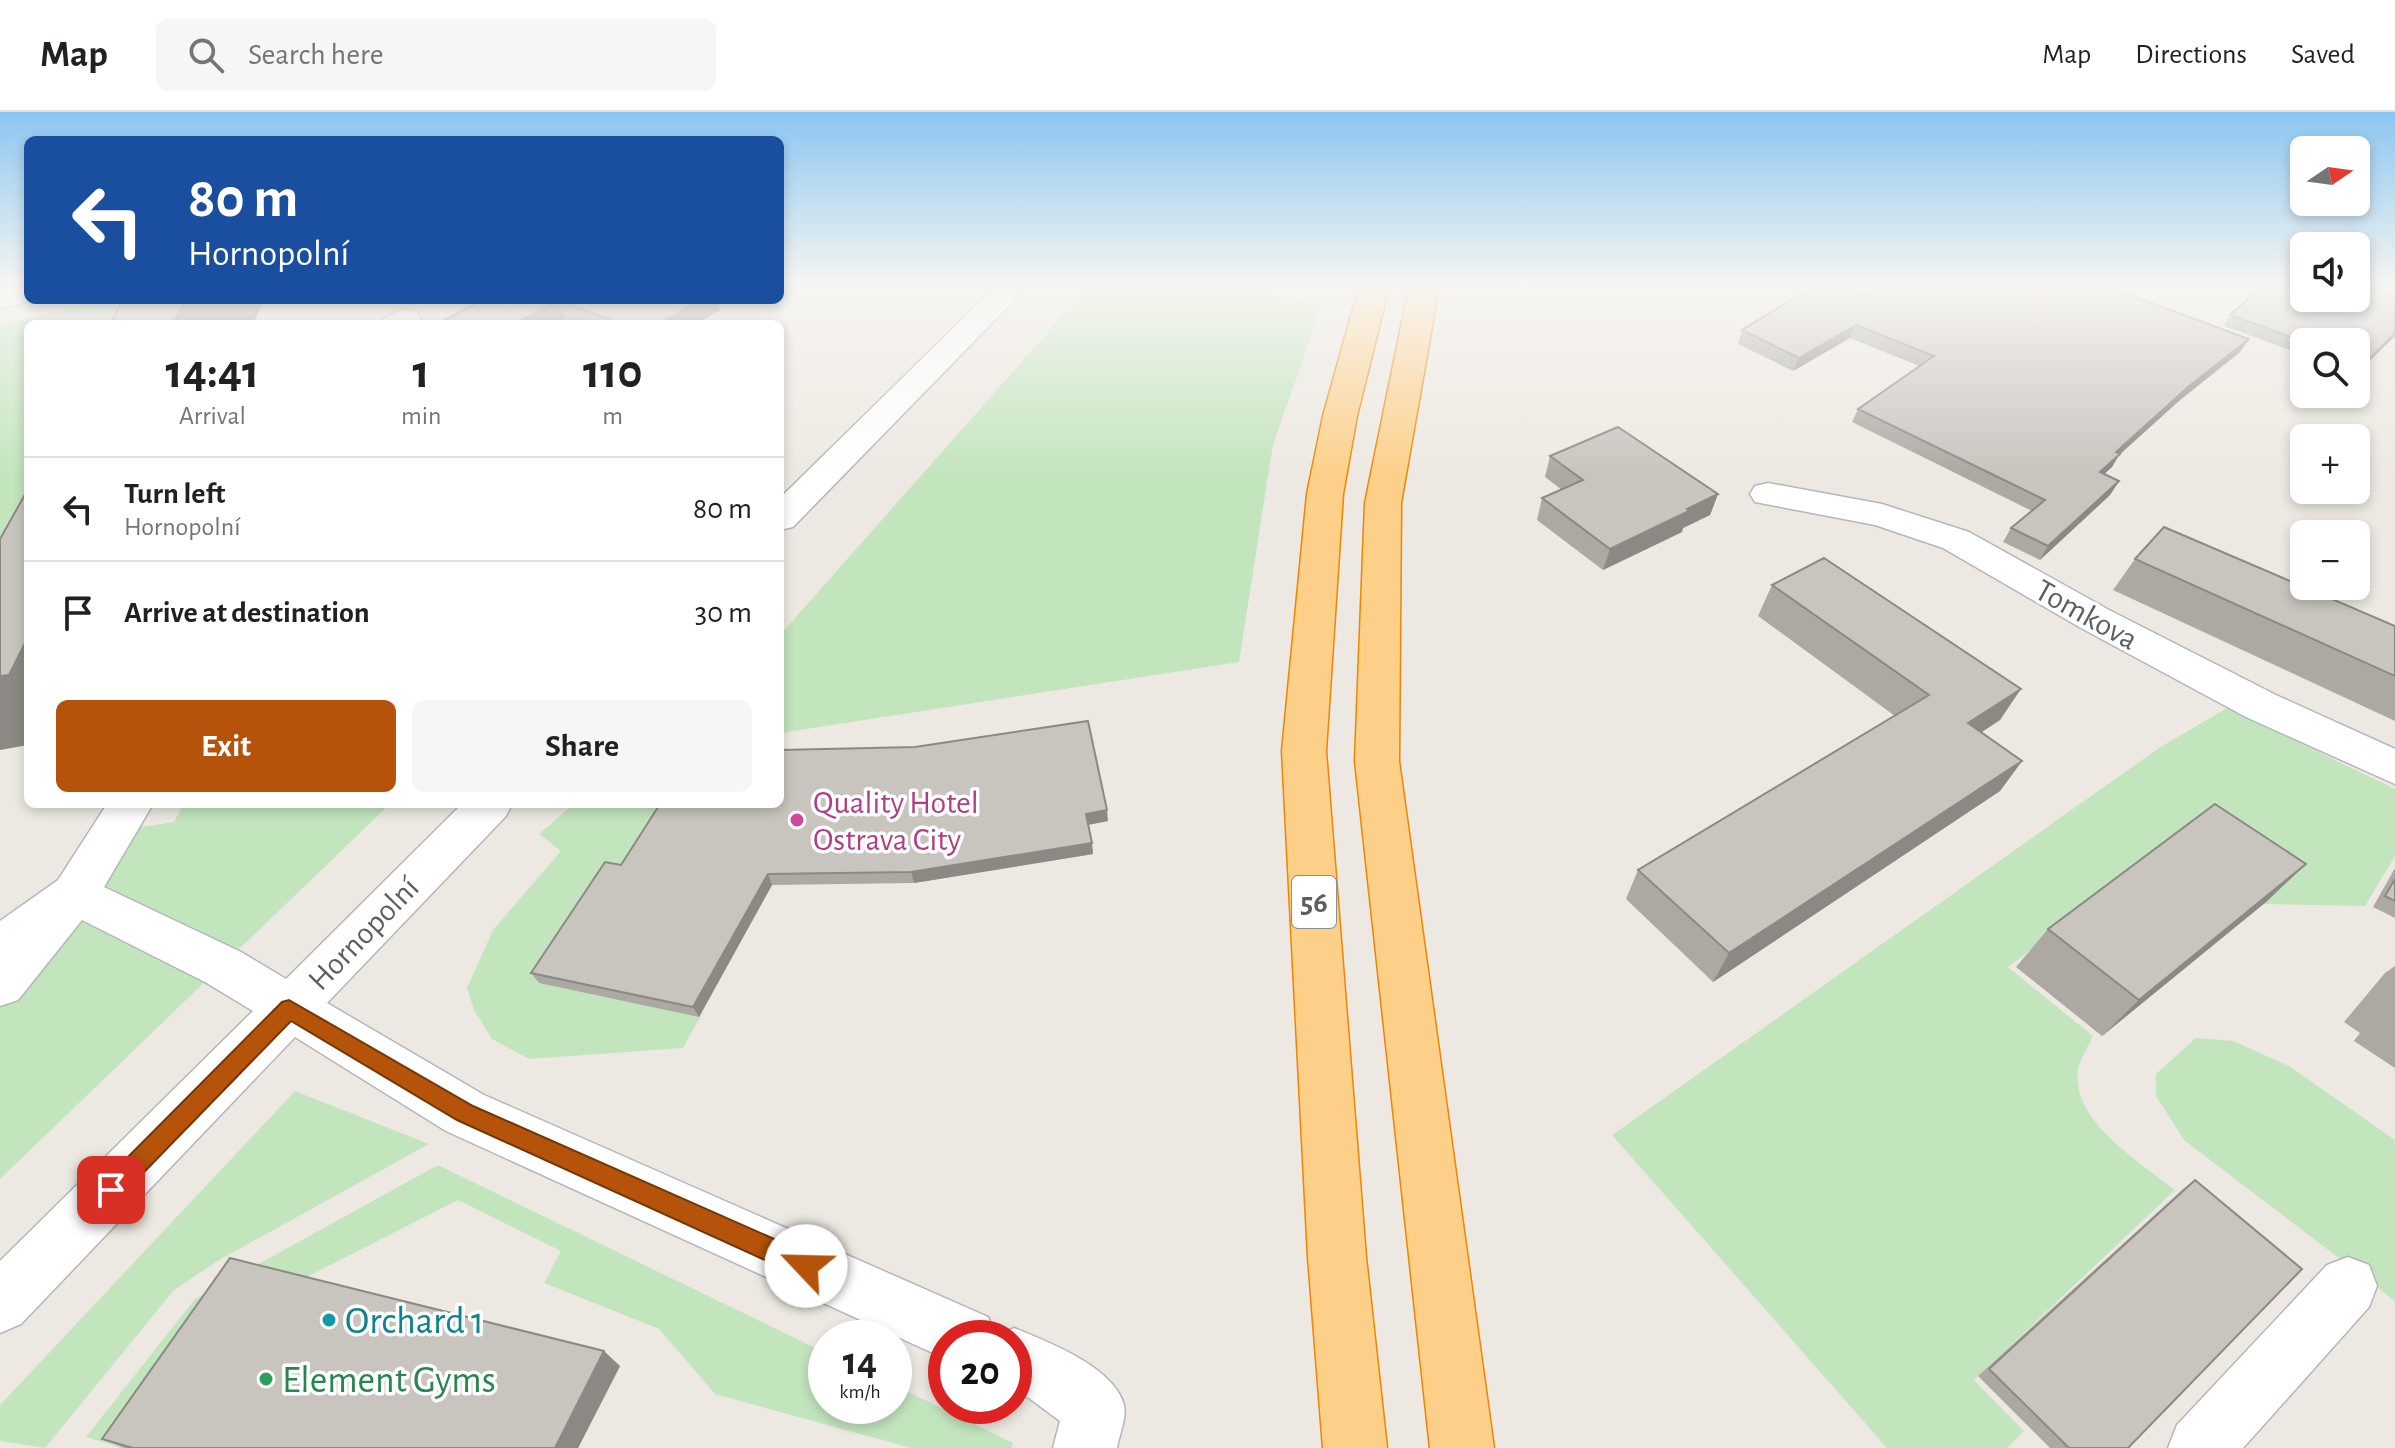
<!DOCTYPE html>
<html lang="en">
<head>
<meta charset="utf-8">
<style>
  :root { --surface:#fff; --page:#f6f6f6; --text:#202124; --muted:#757577; --line:#e0e0e0; --accent:#b45309 }
  body { margin:0; font-family:"Alegreya Sans",sans-serif; background:var(--page); color:var(--text); height:100vh; display:flex; flex-direction:column; font-size:30px; white-space:nowrap }
  * { box-sizing:border-box; margin:0 }
  p { font-size:26px; color:var(--muted) }
  .icon { flex:none; width:44px; height:44px; fill:none; stroke:currentColor; stroke-width:2; stroke-linecap:round; stroke-linejoin:round }
  .map { position:relative; flex:1; overflow:hidden }
  .drawer { position:absolute; left:24px; top:208px; width:760px; height:488px; display:flex; flex-direction:column; background:var(--surface); border-radius:12px; box-shadow:0 4px 12px #0003 }
  .drawer>* { flex:none }
  .banner { position:absolute; left:24px; top:24px; width:760px; height:168px; border-radius:12px; box-shadow:0 4px 12px #0003; background:#1a4fa0; color:#fff; overflow:hidden }
  .needle { width:52px; rotate:77deg }
  .buttons { position:absolute; left:2290px; top:24px; display:grid; gap:16px }
  .buttons a { display:grid; place-items:center; width:80px; height:80px; border-radius:12px; background:var(--surface); box-shadow:0 4px 12px #0003; font-size:40px }
  .speed { position:absolute; left:808px; top:1208px; display:flex; gap:16px; font-size:40px; font-weight:700; text-align:center }
  .speed>* { display:grid; place-content:center; width:104px; height:104px; border-radius:50%; background:var(--surface); box-shadow:0 4px 12px #0003; line-height:1 }
  .speed small { font-size:20px; font-weight:400 }
  .speed .limit { border:12px solid #d22; background:#fff; color:#111 }
  .pin { position:absolute; display:grid; place-items:center; width:68px; height:68px; color:#fff; margin:-34px; border-radius:16px; box-shadow:0 4px 12px #0006 }
  .me { position:absolute; width:88px; margin:-44px; rotate:294deg; stroke-linejoin:round; filter:drop-shadow(0 0 6px #0008) }
  .turn { display:flex; align-items:center; gap:28px; height:168px; padding:0 32px; font-size:36px }
  .turn .icon { width:104px; height:104px; stroke-width:2.5 }
  .turn b { display:block; font-size:56px; line-height:68px }
  .eta { display:flex; justify-content:space-evenly; align-items:center; height:136px; text-align:center }
  .eta b { font-size:48px; font-weight:700; line-height:56px }
  .button { display:flex; gap:16px; margin-top:auto; padding:16px 32px }
  .button a { flex:1; height:92px; border-radius:12px; background:var(--accent); color:#fff; font-size:32px; font-weight:700; line-height:92px; text-align:center }
  .button a+a { background:var(--page); color:var(--text) }
  ul { padding:0; list-style:none }
  li { display:flex; align-items:center; gap:24px; height:104px; padding:0 32px; border-top:2px solid var(--line) }
  li div { flex:1 }
  li b { display:block; font-size:30px }
  li em { font-style:normal }
  header { display:flex; align-items:center; gap:48px; box-sizing:border-box; height:112px; padding:0 40px; background:var(--surface); border-bottom:2px solid var(--line) }
  header strong { font-size:38px }
  nav { display:flex; gap:44px; margin-inline-start:auto; font-size:28px }
  .search { width:560px; height:72px; background:var(--page); display:flex; align-items:center; gap:20px; box-sizing:border-box; padding:0 28px; border-radius:12px; color:var(--muted); font-size:30px }
  .map>svg:first-child { display:block }
  .green { fill:#c3e5be }
  .lines { fill:none; stroke-linecap:round; stroke-linejoin:round }
  .minor-casing { stroke:#b3b6ba; stroke-width:3 }
  .highway-casing { stroke:#ef8500; stroke-width:3 }
  .minor { fill:#fff; fill-rule:evenodd }
  .highway { fill:#fdd08a; fill-rule:evenodd }
  .wall { fill:#aca9a3 }
  .shaded-wall { fill:#8c8985 }
  .building { fill:#c8c4be; stroke:#8c8985; stroke-width:2 }
  .route { fill:#b45309; stroke:#753606; stroke-width:2 }
  .hotel-dot { fill:#d1479c; stroke:#fff; stroke-width:3 }
  .culture-dot { fill:#0f9aa8; stroke:#fff; stroke-width:3 }
  .leisure-dot { fill:#2e9e5b; stroke:#fff; stroke-width:3 }
  .labels { text-anchor:middle; stroke-width:7; stroke-linejoin:round; paint-order:stroke }
  .shield { fill:#fff; stroke:#8c8f92; stroke-width:2 }
  .shield-label { font-size:30px; font-weight:bold; fill:#5a5f63 }
  .street-label { font-size:32px; fill:#5a5f63; stroke:#fff }
  .hotel-label { font-size:32px; fill:#b23c85; stroke:#fff; text-anchor:start }
  .near-culture-label { font-size:38px; fill:#0d838f; stroke:#fff; text-anchor:start }
  .near-leisure-label { font-size:38px; fill:#27864d; stroke:#fff; text-anchor:start }
</style>
</head>
<body>
<header>
<strong>Map</strong>
<div class="search"><svg class="icon" aria-label="search" viewBox="0 0 24 24"><circle cx="10" cy="10" r="6"/><path d="M15 15l6 6"/></svg>Search here</div>
<nav><a>Map</a><a>Directions</a><a>Saved</a></nav>
</header>
<div class="map">
<svg width="2395" height="1336" viewBox="0 0 2395 1336">
  <rect width="100%" height="100%" fill="#ede9e2"/>
  <!-- green -->
  <g class="green">
    <path d="M 1088,175 L 1238,175 L 1323,192 L 1273,332 L 1239,550 L 780,621 L 780,523 Z"/>
    <path d="M 108,188 L 233,188 L 189,212 L 28,212 L 28,534 L 0,591 L 0,213 Z"/>
    <path d="M 2227,596 L 2395,677 L 2395,744 L 2365,794 L 2256,792 L 2171,733 L 2008,855 L 2093,924 C 2089,933 2082,944 2079,953 C 2066,1006 2140,1050 2175,1078 L 1974,1268 L 2024,1319 L 2007,1336 L 1887,1336 L 1612,1023 L 2159,636 Z"/>
    <path d="M 184,692 L 390,692 L 0,1067 L 0,873 L 114,719 L 174,710 Z"/>
    <path d="M 574,692 L 669,692 L 544,869 L 703,900 L 683,936 L 529,947 L 492,927 L 474,898 L 467,876 L 493,818 L 561,739 L 539,722 Z"/>
    <path d="M 2196,926 L 2233,929 L 2289,954 L 2395,1028 L 2395,1189 L 2184,1028 L 2156,984 L 2156,962 Z"/>
    <path d="M 295,979 L 429,1032 L 219,1148 L 174,1178 L 45,1336 L 0,1329 L 0,1293 Z"/>
    <path d="M 438,1053 L 826,1241 L 826,1294 L 894,1294 L 894,1273 L 1013,1331 L 1012,1336 L 911,1336 L 715,1282 L 659,1217 L 544,1171 L 561,1139 L 458,1088 L 293,1172 L 134,1336 L 121,1336 L 86,1325 L 195,1187 Z"/>
  </g>
  <g class="lines">
    <!-- minor casing -->
    <g class="minor-casing">
      <g id="minor">
        <path d="M 14,175 L 28,175 L 28,188 L 36,188 L 0,196 L 0,178 Z"/>
        <path d="M 995,175 L 1027,175 L 793,415 L 780,418 L 780,386 Z"/>
        <path d="M 406,197 L 417,200 L 421,206 L 417,212 L 380,212 L 384,206 Z"/>
        <path d="M 1768,371 L 1882,392 L 1969,420 L 2109,498 L 2276,583 L 2395,637 L 2395,672 L 2246,605 L 2081,516 L 1943,436 L 1875,413 L 1755,390 L 1750,382 L 1755,374 Z"/>
        <path d="M 107,692 L 153,692 L 104,775 L 241,840 L 286,867 L 462,692 L 512,692 L 506,704 L 327,891 L 484,983 L 988,1205 L 996,1224 L 1014,1216 C 1048,1230 1114,1255 1124,1293 C 1127,1305 1119,1324 1117,1336 L 1053,1336 L 1060,1309 L 1029,1286 L 1014,1279 L 1014,1226 L 946,1226 L 946,1247 L 446,1019 L 295,925 L 21,1212 L 0,1221 L 0,1149 L 253,899 L 205,870 L 82,808 L 18,888 L 0,894 L 0,809 L 58,768 Z"/>
        <path d="M 2348,1145 L 2369,1153 L 2377,1174 L 2369,1195 L 2243,1336 L 2168,1336 L 2177,1313 L 2327,1153 Z"/>
      </g>
    </g>
    <!-- highway casing -->
    <g class="highway-casing">
      <g id="highway">
        <path d="M 1359,175 L 1389,175 L 1357,304 L 1343,382 L 1326,639 L 1366,1145 L 1387,1336 L 1323,1336 L 1308,1145 L 1282,639 L 1307,382 L 1323,304 Z"/>
        <path d="M 1409,175 L 1439,175 L 1401,391 L 1399,649 L 1494,1336 L 1430,1336 L 1355,649 L 1365,391 Z"/>
      </g>
    </g>
    <!-- minor -->
    <use href="#minor" class="minor"/>
    <!-- highway -->
    <use href="#highway" class="highway"/>
  </g>
  <!-- wall -->
  <g class="wall">
    <path d="M 2395,182 L 2395,224 L 2356,262 L 2356,230 L 2304,230 L 2304,243 L 2224,214 L 2230,203 Z"/>
    <path d="M 1867,183 L 2240,240 L 2180,288 L 2119,343 L 2112,355 L 2104,362 L 2119,369 L 2110,383 L 2040,448 L 2003,430 L 2011,416 L 2032,399 L 1852,310 L 1858,297 L 1919,254 L 1850,226 L 1793,259 L 1738,232 L 1742,218 Z"/>
    <path d="M 483,188 L 717,188 L 720,198 L 696,212 L 579,212 L 565,207 Z"/>
    <path d="M 1550,344 L 1718,382 L 1710,403 L 1683,416 L 1682,420 L 1603,458 L 1537,408 L 1542,386 L 1562,378 L 1545,365 Z"/>
    <path d="M 2135,447 L 2395,514 L 2395,609 L 2113,478 Z"/>
    <path d="M 1772,473 L 2000,608 L 1982,620 L 2022,649 L 2000,679 L 1713,870 L 1626,787 L 1638,758 L 1895,604 L 1758,504 Z"/>
    <path d="M 1108,709 L 1088,713 L 1093,742 L 914,771 L 772,773 L 699,905 L 539,871 L 531,861 L 621,753 Z"/>
    <path d="M 2306,752 L 2266,790 L 2102,924 L 2016,855 L 2048,817 Z"/>
    <path d="M 2395,756 L 2395,806 L 2373,795 Z"/>
    <path d="M 2395,854 L 2395,956 L 2354,929 L 2360,921 L 2344,910 L 2385,861 Z"/>
    <path d="M 2195,1068 L 2128,1336 L 2050,1336 L 1978,1264 L 2183,1077 Z"/>
    <path d="M 620,1254 L 578,1336 L 124,1336 L 102,1327 Z"/>
  </g>
  <!-- shaded-wall -->
  <g class="shaded-wall">
    <path d="M 185,188 L 264,188 L 253,212 L 173,212 Z"/>
    <path d="M 558,188 L 565,207 L 556,212 L 514,212 Z"/>
    <path d="M 698,188 L 717,188 L 720,198 L 696,212 L 659,212 Z"/>
    <path d="M 1856,213 L 1850,226 L 1793,259 L 1799,246 Z"/>
    <path d="M 2395,221 L 2395,224 L 2356,262 L 2364,252 Z"/>
    <path d="M 2249,227 L 2240,240 L 2180,288 L 2119,343 L 2112,355 L 2091,374 L 2100,360 L 2116,340 L 2188,275 Z"/>
    <path d="M 2119,369 L 2110,383 L 2040,448 L 2048,434 Z"/>
    <path d="M 1718,382 L 1710,403 L 1683,416 L 1682,420 L 1603,458 L 1610,437 Z"/>
    <path d="M 28,525 L 28,633 L 0,638 L 0,564 Z"/>
    <path d="M 2021,577 L 2000,608 L 1948,642 L 1968,611 Z"/>
    <path d="M 2022,649 L 2000,679 L 1713,870 L 1729,841 Z"/>
    <path d="M 1107,698 L 1108,709 L 1087,713 L 1086,702 Z"/>
    <path d="M 1092,731 L 1093,742 L 914,771 L 911,760 Z"/>
    <path d="M 2306,752 L 2266,790 L 2102,924 L 2139,888 Z"/>
    <path d="M 768,762 L 772,773 L 699,905 L 693,895 Z"/>
    <path d="M 604,1239 L 620,1254 L 578,1336 L 555,1336 Z"/>
  </g>
  <!-- building -->
  <g class="building">
    <path d="M 1812,175 L 1846,175 L 1867,183 L 1880,175 L 2108,175 L 2249,227 L 2188,275 L 2116,340 L 2120,342 L 2100,360 L 2119,369 L 2048,434 L 2011,416 L 2045,388 L 1858,297 L 1934,244 L 1856,213 L 1799,246 L 1742,218 Z"/>
    <path d="M 2262,175 L 2304,175 L 2304,186 L 2356,186 L 2356,175 L 2373,175 L 2395,182 L 2395,221 L 2364,252 L 2356,249 L 2356,230 L 2304,230 L 2230,203 Z"/>
    <path d="M 123,188 L 185,188 L 173,212 L 110,212 Z"/>
    <path d="M 483,188 L 700,188 L 659,212 L 622,212 L 558,188 L 514,212 L 437,212 Z"/>
    <path d="M 1618,315 L 1718,382 L 1687,397 L 1689,399 L 1610,437 L 1542,386 L 1583,368 L 1550,344 Z"/>
    <path d="M 28,377 L 28,525 L 9,563 L 0,564 L 0,427 Z"/>
    <path d="M 2164,415 L 2395,514 L 2395,564 L 2135,447 Z"/>
    <path d="M 1824,446 L 2021,577 L 1968,611 L 2022,649 L 1729,841 L 1638,758 L 1929,583 L 1772,473 Z"/>
    <path d="M 1088,609 L 1107,698 L 1086,702 L 1092,731 L 911,760 L 768,762 L 693,895 L 531,861 L 605,750 L 621,753 L 660,692 L 780,692 L 780,638 L 915,635 Z"/>
    <path d="M 2215,692 L 2306,752 L 2139,888 L 2048,817 Z"/>
    <path d="M 2395,767 L 2395,789 L 2385,784 Z"/>
    <path d="M 2195,1068 L 2302,1157 L 2128,1336 L 2069,1336 L 1989,1257 Z"/>
    <path d="M 230,1146 L 604,1239 L 555,1336 L 133,1336 L 102,1327 Z"/>
  </g>
  <!-- sky -->
  <linearGradient id="sky" x2="0" y2="1"><stop stop-color="#8bc6f1"/><stop offset="0.48" stop-color="#f7f5f2"/><stop offset="1" stop-color="#f7f5f2" stop-opacity="0"/></linearGradient>
  <rect width="2395" height="362" fill="url(#sky)"/>
  <!-- route -->
  <path class="route" d="M 289,888 L 473,994 L 815,1145 L 818,1154 L 815,1163 L 806,1166 L 798,1163 L 457,1008 L 291,909 L 119,1086 L 111,1089 L 103,1086 L 100,1078 L 103,1070 L 282,890 Z"/>
  <!-- markers -->
  <circle class="hotel-dot" cx="797" cy="708" r="8"/>
  <circle class="culture-dot" cx="329" cy="1208" r="8"/>
  <circle class="leisure-dot" cx="266" cy="1267" r="8"/>
  <g class="labels">
    <!-- shield labels -->
    <rect class="shield" x="1292" y="764" width="44" height="52" rx="6"/>
    <g class="shield-label">
      <text x="1314" y="800">56</text>
    </g>
    <!-- street labels -->
    <g class="street-label">
      <text transform="translate(2087 502) rotate(29)" y="11">Tomkova</text>
      <text transform="translate(363 821) rotate(-46)" y="11">Hornopolní</text>
    </g>
    <!-- hotel labels -->
    <g class="hotel-label">
      <text x="813" y="701">Quality Hotel<tspan x="813" dy="37">Ostrava City</tspan></text>
    </g>
    <!-- near-culture labels -->
    <g class="near-culture-label">
      <text x="345" y="1221">Orchard 1</text>
    </g>
    <!-- near-leisure labels -->
    <g class="near-leisure-label">
      <text x="282" y="1280">Element Gyms</text>
    </g>
  </g>
</svg>
<div class="buttons">
<a><svg class="needle" viewBox="-14 -14 28 28"><path d="M0-13l5 13h-10z" fill="#e53935"/><path d="M0 13l5-13h-10z" fill="#757577"/></svg></a>
<a><svg class="icon" aria-label="sound" viewBox="0 0 24 24"><path d="M4 9h4l5-4v14l-5-4H4zM17 9q2 3 0 6"/></svg></a>
<a><svg class="icon" aria-label="search" viewBox="0 0 24 24"><circle cx="10" cy="10" r="6"/><path d="M15 15l6 6"/></svg></a>
<a>+</a>
<a>−</a>
</div>
<div class="speed"><div>14<small>km/h</small></div><div class="limit">20</div></div>
<div class="pin" style="left:111px;top:1078px;background:#d93025"><svg class="icon" aria-label="arrive" viewBox="0 0 24 24"><path d="M6 21V4h12l-3 4 3 4H6"/></svg></div>
<svg class="me" style="left:806px;top:1154px" viewBox="-20 -20 40 40"><circle r="19" fill="#fff"/><path d="M0-13L10 11 0 6-10 11z" fill="#b45309"/></svg>
<div class="banner">
<div class="turn"><svg class="icon" aria-label="left" viewBox="0 0 24 24"><path d="M17 20v-9H6M10 6l-5 5 5 5"/></svg><div><b>80 m</b>Hornopolní</div></div>
</div>
<section class="drawer">
<div class="eta">
<div><b>14:41</b><p>Arrival</p></div>
<div><b>1</b><p>min</p></div>
<div><b>110</b><p>m</p></div>
</div>
<ul>
<li><svg class="icon" aria-label="left" viewBox="0 0 24 24"><path d="M17 20v-9H6M10 6l-5 5 5 5"/></svg><div><b>Turn left</b><p>Hornopolní</p></div><em>80 m</em></li>
<li><svg class="icon" aria-label="arrive" viewBox="0 0 24 24"><path d="M6 21V4h12l-3 4 3 4H6"/></svg><div><b>Arrive at destination</b></div><em>30 m</em></li>
</ul>
<div class="button"><a>Exit</a><a>Share</a></div>
</section>
</div>
</body>
</html>
